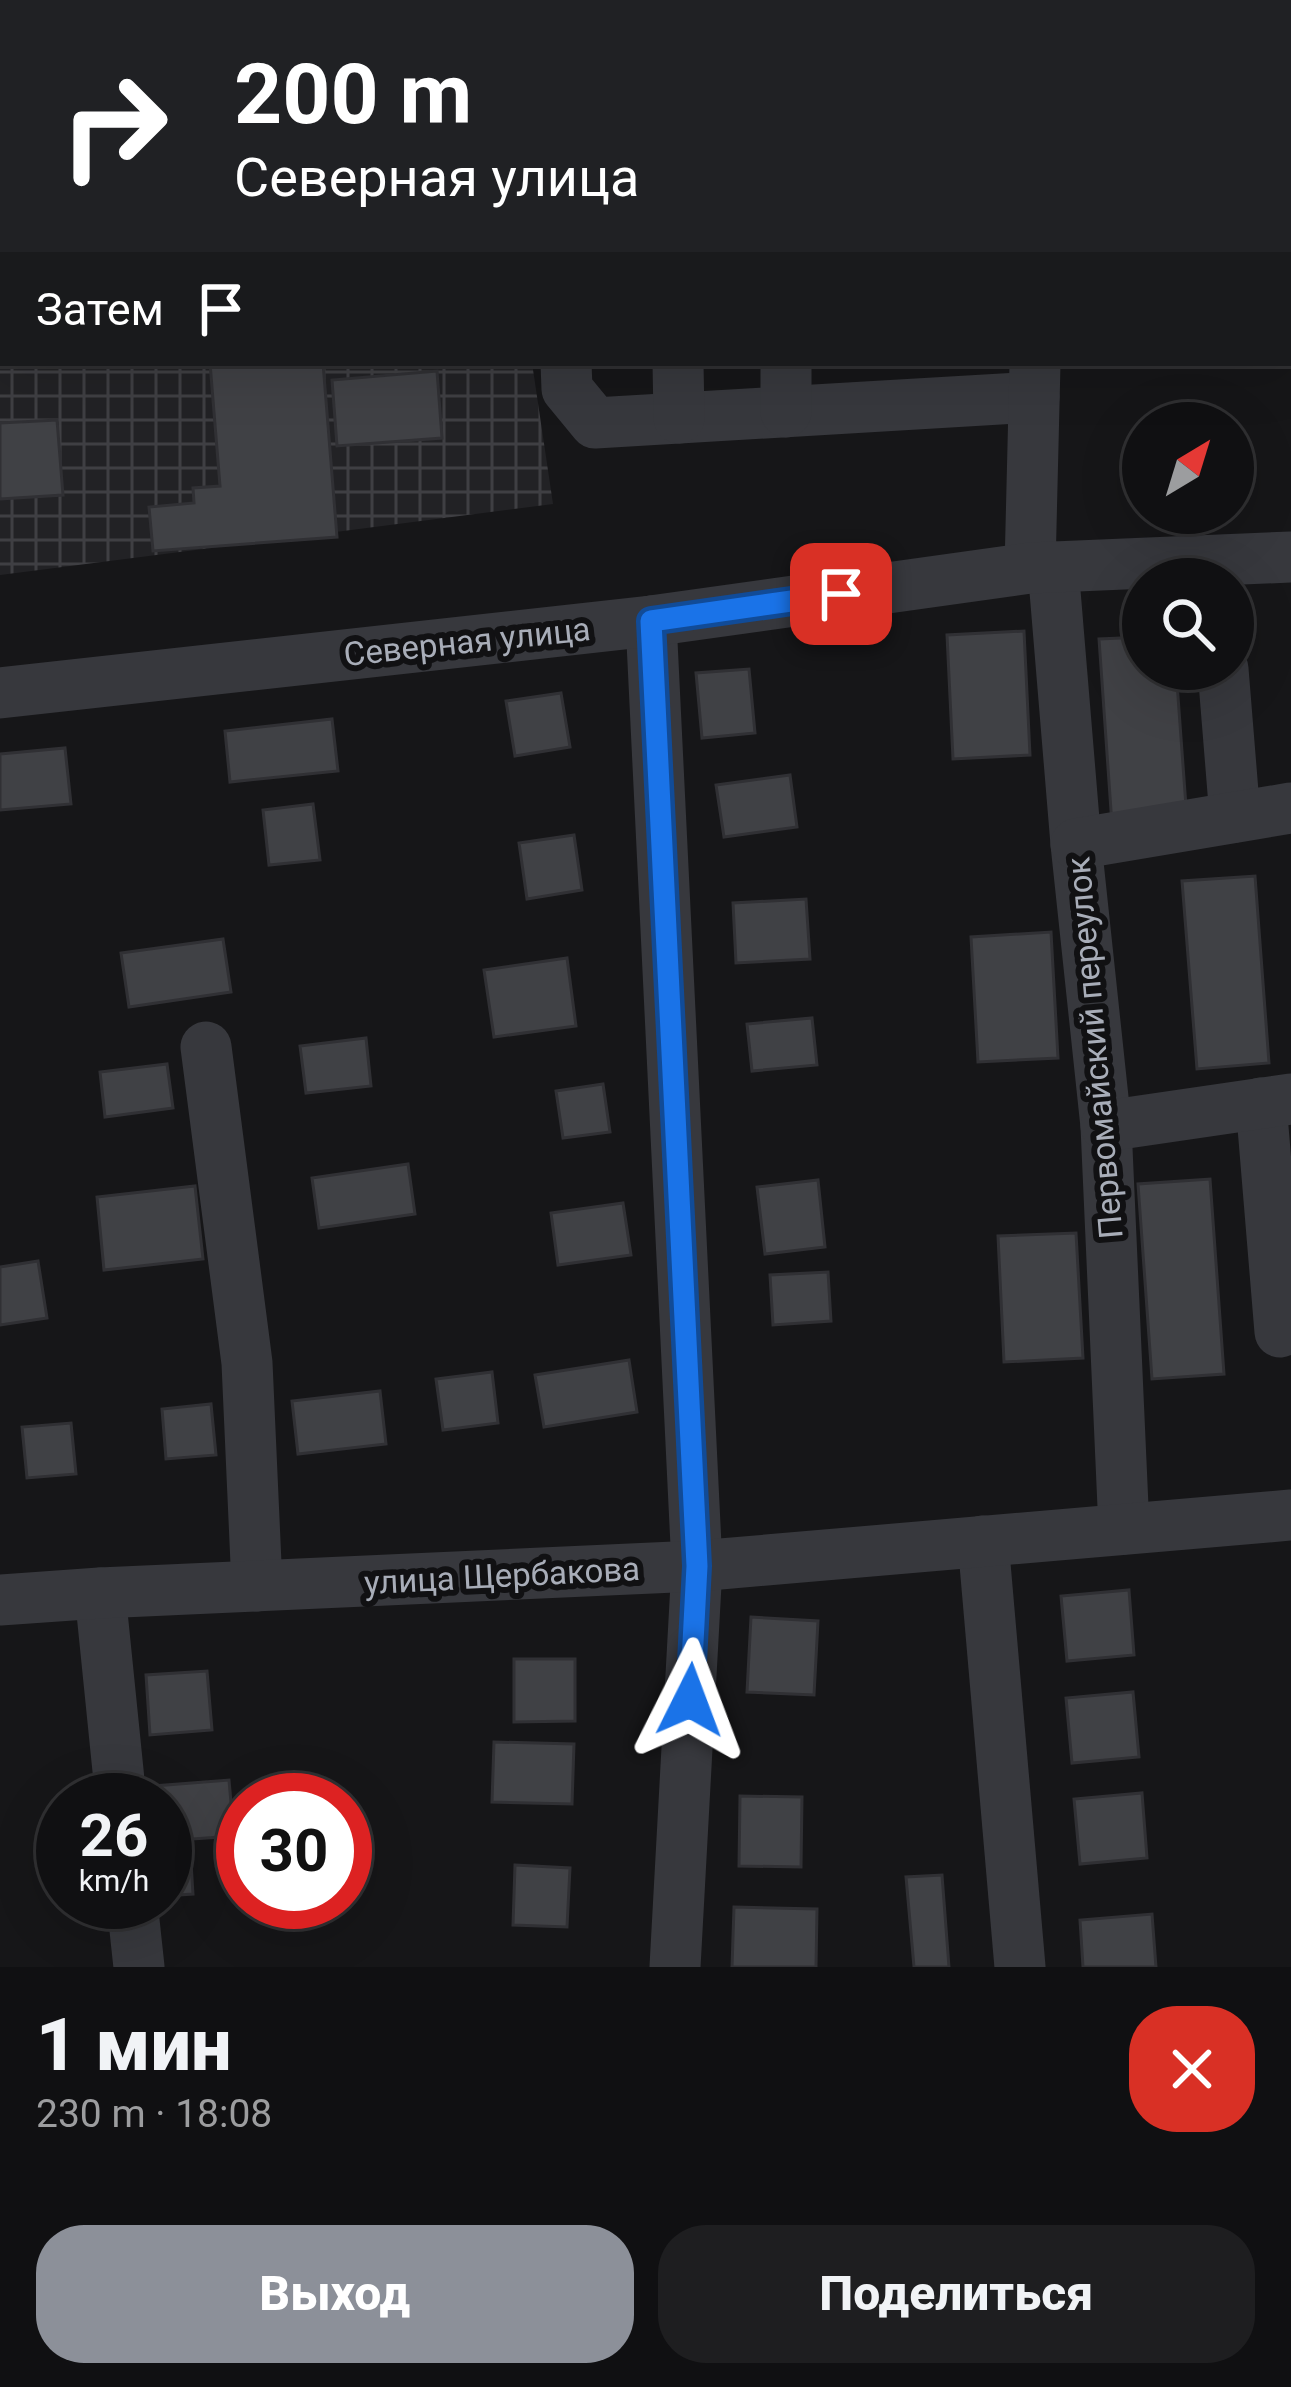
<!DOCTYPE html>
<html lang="ru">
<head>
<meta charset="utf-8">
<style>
  :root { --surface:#101012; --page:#1e1e20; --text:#f1f3f6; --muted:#9c9d9f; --line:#303032; --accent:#8c9099 }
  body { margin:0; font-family:Roboto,sans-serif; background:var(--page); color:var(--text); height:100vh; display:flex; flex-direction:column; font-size:45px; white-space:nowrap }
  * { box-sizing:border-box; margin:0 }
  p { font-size:39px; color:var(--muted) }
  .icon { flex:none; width:66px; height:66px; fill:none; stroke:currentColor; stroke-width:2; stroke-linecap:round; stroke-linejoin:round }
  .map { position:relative; height:1967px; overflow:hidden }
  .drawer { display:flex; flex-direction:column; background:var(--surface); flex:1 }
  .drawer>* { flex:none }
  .top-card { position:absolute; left:0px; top:0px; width:1293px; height:366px; box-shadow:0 12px 48px #0002,0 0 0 3px var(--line); background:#202124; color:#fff; overflow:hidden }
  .needle { width:78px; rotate:38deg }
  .buttons { position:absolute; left:1122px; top:402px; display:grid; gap:24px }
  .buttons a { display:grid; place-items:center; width:132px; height:132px; border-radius:50%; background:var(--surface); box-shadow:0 12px 48px #0002,0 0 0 3px var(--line); font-size:60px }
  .speed { position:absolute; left:36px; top:1773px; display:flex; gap:24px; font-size:60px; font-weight:700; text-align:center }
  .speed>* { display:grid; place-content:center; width:156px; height:156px; border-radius:50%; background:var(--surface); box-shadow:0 12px 48px #0002,0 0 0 3px var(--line); line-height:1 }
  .speed small { font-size:30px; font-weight:400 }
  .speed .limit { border:18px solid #d22; background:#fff; color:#111 }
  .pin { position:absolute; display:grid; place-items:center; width:102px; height:102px; color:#fff; margin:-51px; border-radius:24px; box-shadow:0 6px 18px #0006 }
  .me { position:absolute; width:132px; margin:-66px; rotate:3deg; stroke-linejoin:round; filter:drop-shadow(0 0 9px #0008) }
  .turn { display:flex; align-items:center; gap:42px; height:252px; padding:0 36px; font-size:54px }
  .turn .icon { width:156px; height:156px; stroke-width:2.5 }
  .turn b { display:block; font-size:84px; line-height:102px }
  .then { display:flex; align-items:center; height:114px; padding:0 36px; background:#0003; gap:24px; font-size:45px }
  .round { display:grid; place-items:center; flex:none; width:126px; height:126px; border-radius:48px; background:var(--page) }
  .head { display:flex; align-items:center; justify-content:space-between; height:204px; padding:0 36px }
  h1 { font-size:72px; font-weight:800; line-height:90px }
  .cta { display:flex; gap:24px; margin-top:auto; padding:24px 36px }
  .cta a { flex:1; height:138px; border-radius:48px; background:var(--accent); color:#fff; font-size:48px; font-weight:800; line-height:138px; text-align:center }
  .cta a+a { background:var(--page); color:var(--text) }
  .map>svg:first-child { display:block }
  .industrial { fill:url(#industrial-grid) }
  .building { fill:#404145; stroke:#303034; stroke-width:3 }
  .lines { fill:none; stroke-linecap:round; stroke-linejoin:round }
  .minor { stroke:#37383d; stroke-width:51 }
  .route-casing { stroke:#114b97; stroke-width:30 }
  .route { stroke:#1a73e8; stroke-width:21 }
  .labels { text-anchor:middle; stroke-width:12; stroke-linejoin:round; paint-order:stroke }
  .street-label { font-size:33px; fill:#a8adb8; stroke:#111113 }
</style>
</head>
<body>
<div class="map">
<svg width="1291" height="1967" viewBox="0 0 1291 1967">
  <defs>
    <pattern id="industrial-grid" width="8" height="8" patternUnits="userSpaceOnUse" patternTransform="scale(3)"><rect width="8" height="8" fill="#222225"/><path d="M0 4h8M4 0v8" fill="none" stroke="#3f3f43"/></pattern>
  </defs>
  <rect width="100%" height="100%" fill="#161618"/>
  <!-- industrial -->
  <path class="industrial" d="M 0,0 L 476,0 L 476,3 L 3,3 L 3,363 L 532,363 L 553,504 L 0,575 Z"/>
  <!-- building -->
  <g class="building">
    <path d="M 210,363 L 323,363 L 337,537 L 153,551 L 149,507 L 194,503 L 193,488 L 220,486 Z"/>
    <path d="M 437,371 L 442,438 L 337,446 L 332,380 Z"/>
    <path d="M 57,420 L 63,495 L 0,499 L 0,423 Z"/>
    <path d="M 1024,631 L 1030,755 L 953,759 L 947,635 Z"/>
    <path d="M 1143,637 L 1143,669 L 1176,669 L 1187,820 L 1112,825 L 1099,639 Z"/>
    <path d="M 749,669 L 755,733 L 702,738 L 696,673 Z"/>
    <path d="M 561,693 L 570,747 L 515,756 L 506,701 Z"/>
    <path d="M 332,719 L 338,771 L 230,782 L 225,731 Z"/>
    <path d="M 65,748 L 71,804 L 0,810 L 0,754 Z"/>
    <path d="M 790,775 L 797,827 L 724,837 L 716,785 Z"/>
    <path d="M 313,804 L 320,860 L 269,865 L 263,810 Z"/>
    <path d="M 574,835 L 582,890 L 527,899 L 519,843 Z"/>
    <path d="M 1255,876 L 1269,1063 L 1197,1069 L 1182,881 Z"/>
    <path d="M 806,899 L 810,959 L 736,963 L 733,903 Z"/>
    <path d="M 1051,932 L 1058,1058 L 978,1062 L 971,937 Z"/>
    <path d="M 223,939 L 231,992 L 129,1007 L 121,953 Z"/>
    <path d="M 567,958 L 576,1026 L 494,1037 L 484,970 Z"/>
    <path d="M 812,1018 L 817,1065 L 752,1071 L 747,1024 Z"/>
    <path d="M 366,1038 L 371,1086 L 306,1093 L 300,1046 Z"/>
    <path d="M 167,1064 L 173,1108 L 105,1117 L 100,1072 Z"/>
    <path d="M 603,1084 L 610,1132 L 563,1138 L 556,1091 Z"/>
    <path d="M 408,1164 L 415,1214 L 319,1228 L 312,1178 Z"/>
    <path d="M 1210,1179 L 1224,1374 L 1152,1379 L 1138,1184 Z"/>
    <path d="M 818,1180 L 825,1247 L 765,1254 L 757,1187 Z"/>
    <path d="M 195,1186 L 203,1259 L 104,1270 L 97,1197 Z"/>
    <path d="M 623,1203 L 631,1255 L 558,1265 L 551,1213 Z"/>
    <path d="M 1076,1233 L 1083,1358 L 1004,1362 L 998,1236 Z"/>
    <path d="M 38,1261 L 47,1318 L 0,1325 L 0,1267 Z"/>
    <path d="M 828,1272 L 831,1321 L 773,1325 L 770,1275 Z"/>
    <path d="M 629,1360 L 637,1412 L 544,1427 L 535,1375 Z"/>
    <path d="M 492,1372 L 498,1423 L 443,1430 L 436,1379 Z"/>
    <path d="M 380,1391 L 386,1444 L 298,1454 L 292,1401 Z"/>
    <path d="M 211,1404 L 216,1455 L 166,1459 L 162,1409 Z"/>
    <path d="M 71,1423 L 76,1474 L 27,1478 L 22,1427 Z"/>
    <path d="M 1129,1590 L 1134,1655 L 1067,1661 L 1061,1596 Z"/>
    <path d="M 751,1617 L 818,1621 L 814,1695 L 747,1692 Z"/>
    <path d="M 514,1659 L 575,1659 L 575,1721 L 514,1722 Z"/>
    <path d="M 207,1671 L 212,1730 L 150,1735 L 146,1675 Z"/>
    <path d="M 1133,1692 L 1139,1757 L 1072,1763 L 1066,1698 Z"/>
    <path d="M 494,1742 L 574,1744 L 572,1804 L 492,1802 Z"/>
    <path d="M 229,1780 L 234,1836 L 165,1841 L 165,1800 L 155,1800 L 154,1786 Z"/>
    <path d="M 1142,1793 L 1147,1858 L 1080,1864 L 1074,1799 Z"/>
    <path d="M 740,1796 L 802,1797 L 801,1867 L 739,1866 Z"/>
    <path d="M 190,1847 L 193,1894 L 165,1896 L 165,1849 Z"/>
    <path d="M 515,1865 L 570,1868 L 567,1927 L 513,1925 Z"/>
    <path d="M 942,1875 L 949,1967 L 914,1967 L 906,1877 Z"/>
    <path d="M 734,1907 L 817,1909 L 816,1967 L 732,1967 Z"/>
    <path d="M 1152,1914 L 1156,1967 L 1083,1967 L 1080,1920 Z"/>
  </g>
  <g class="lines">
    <!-- minor -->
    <g class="minor">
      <path d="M 559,0 L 559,3"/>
      <path d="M 670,0 L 670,3"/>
      <path d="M 783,0 L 783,3"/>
      <path d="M 920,0 L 920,3"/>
      <path d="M 1042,3 L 1042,0"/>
      <path d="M 566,363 L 567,389 L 595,423 L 1034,397"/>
      <path d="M 678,363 L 679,418"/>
      <path d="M 786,363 L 786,412"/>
      <path d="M 1053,567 L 1076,844 L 1106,1126 L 1124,1529"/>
      <path d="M 1030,568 L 1035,364"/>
      <path d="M 651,621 L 697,1566 L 675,1967"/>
      <path d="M 1223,669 L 1235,817"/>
      <path d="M 0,693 L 651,621 L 1030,568 L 1291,557"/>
      <path d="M 1076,844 L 1291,808"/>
      <path d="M 206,1047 L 247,1363 L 257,1586"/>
      <path d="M 1261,1103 L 1280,1332"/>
      <path d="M 1106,1126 L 1291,1099"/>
      <path d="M 983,1541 L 1020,1967"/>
      <path d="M 100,1593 L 121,1800"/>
      <path d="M 0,1600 L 100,1593 L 697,1566 L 1291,1515"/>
      <path d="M 132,1902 L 139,1967"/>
    </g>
  </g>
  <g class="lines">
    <!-- route casing -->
    <g class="route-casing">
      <path id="route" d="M 690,1700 L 697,1566 L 651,621 L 841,594"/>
    </g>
    <!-- route -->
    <use href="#route" class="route"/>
  </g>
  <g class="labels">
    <!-- street labels -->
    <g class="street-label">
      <text transform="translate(467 641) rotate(-6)" y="12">Северная улица</text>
      <text transform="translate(1094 1048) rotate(-95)" y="12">Первомайский переулок</text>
      <text transform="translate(502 1575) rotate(-3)" y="12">улица Щербакова</text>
    </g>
  </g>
</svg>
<div class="buttons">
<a><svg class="needle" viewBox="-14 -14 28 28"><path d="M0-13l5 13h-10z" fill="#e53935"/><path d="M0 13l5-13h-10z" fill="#9c9d9f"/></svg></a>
<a><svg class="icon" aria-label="search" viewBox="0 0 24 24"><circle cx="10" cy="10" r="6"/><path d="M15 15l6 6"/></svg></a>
</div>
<div class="speed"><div>26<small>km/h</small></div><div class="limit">30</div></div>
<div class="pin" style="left:841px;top:594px;background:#d93025"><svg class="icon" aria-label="arrive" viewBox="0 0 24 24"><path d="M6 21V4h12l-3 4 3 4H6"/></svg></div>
<svg class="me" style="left:690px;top:1700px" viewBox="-20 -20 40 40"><path d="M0-17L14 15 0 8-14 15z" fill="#1a73e8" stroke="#fff" stroke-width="4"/></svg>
<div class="top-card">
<div class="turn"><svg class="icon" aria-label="right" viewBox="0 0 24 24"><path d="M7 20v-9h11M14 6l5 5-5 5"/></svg><div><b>200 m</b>Северная улица</div></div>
<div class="then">Затем<svg class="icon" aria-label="arrive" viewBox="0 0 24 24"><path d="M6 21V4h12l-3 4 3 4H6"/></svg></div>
</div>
</div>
<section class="drawer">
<div class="head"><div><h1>1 мин</h1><p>230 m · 18:08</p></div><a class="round" style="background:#d93025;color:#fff"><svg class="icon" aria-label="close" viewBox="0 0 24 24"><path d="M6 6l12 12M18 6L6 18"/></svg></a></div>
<div class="cta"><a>Выход</a><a>Поделиться</a></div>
</section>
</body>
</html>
